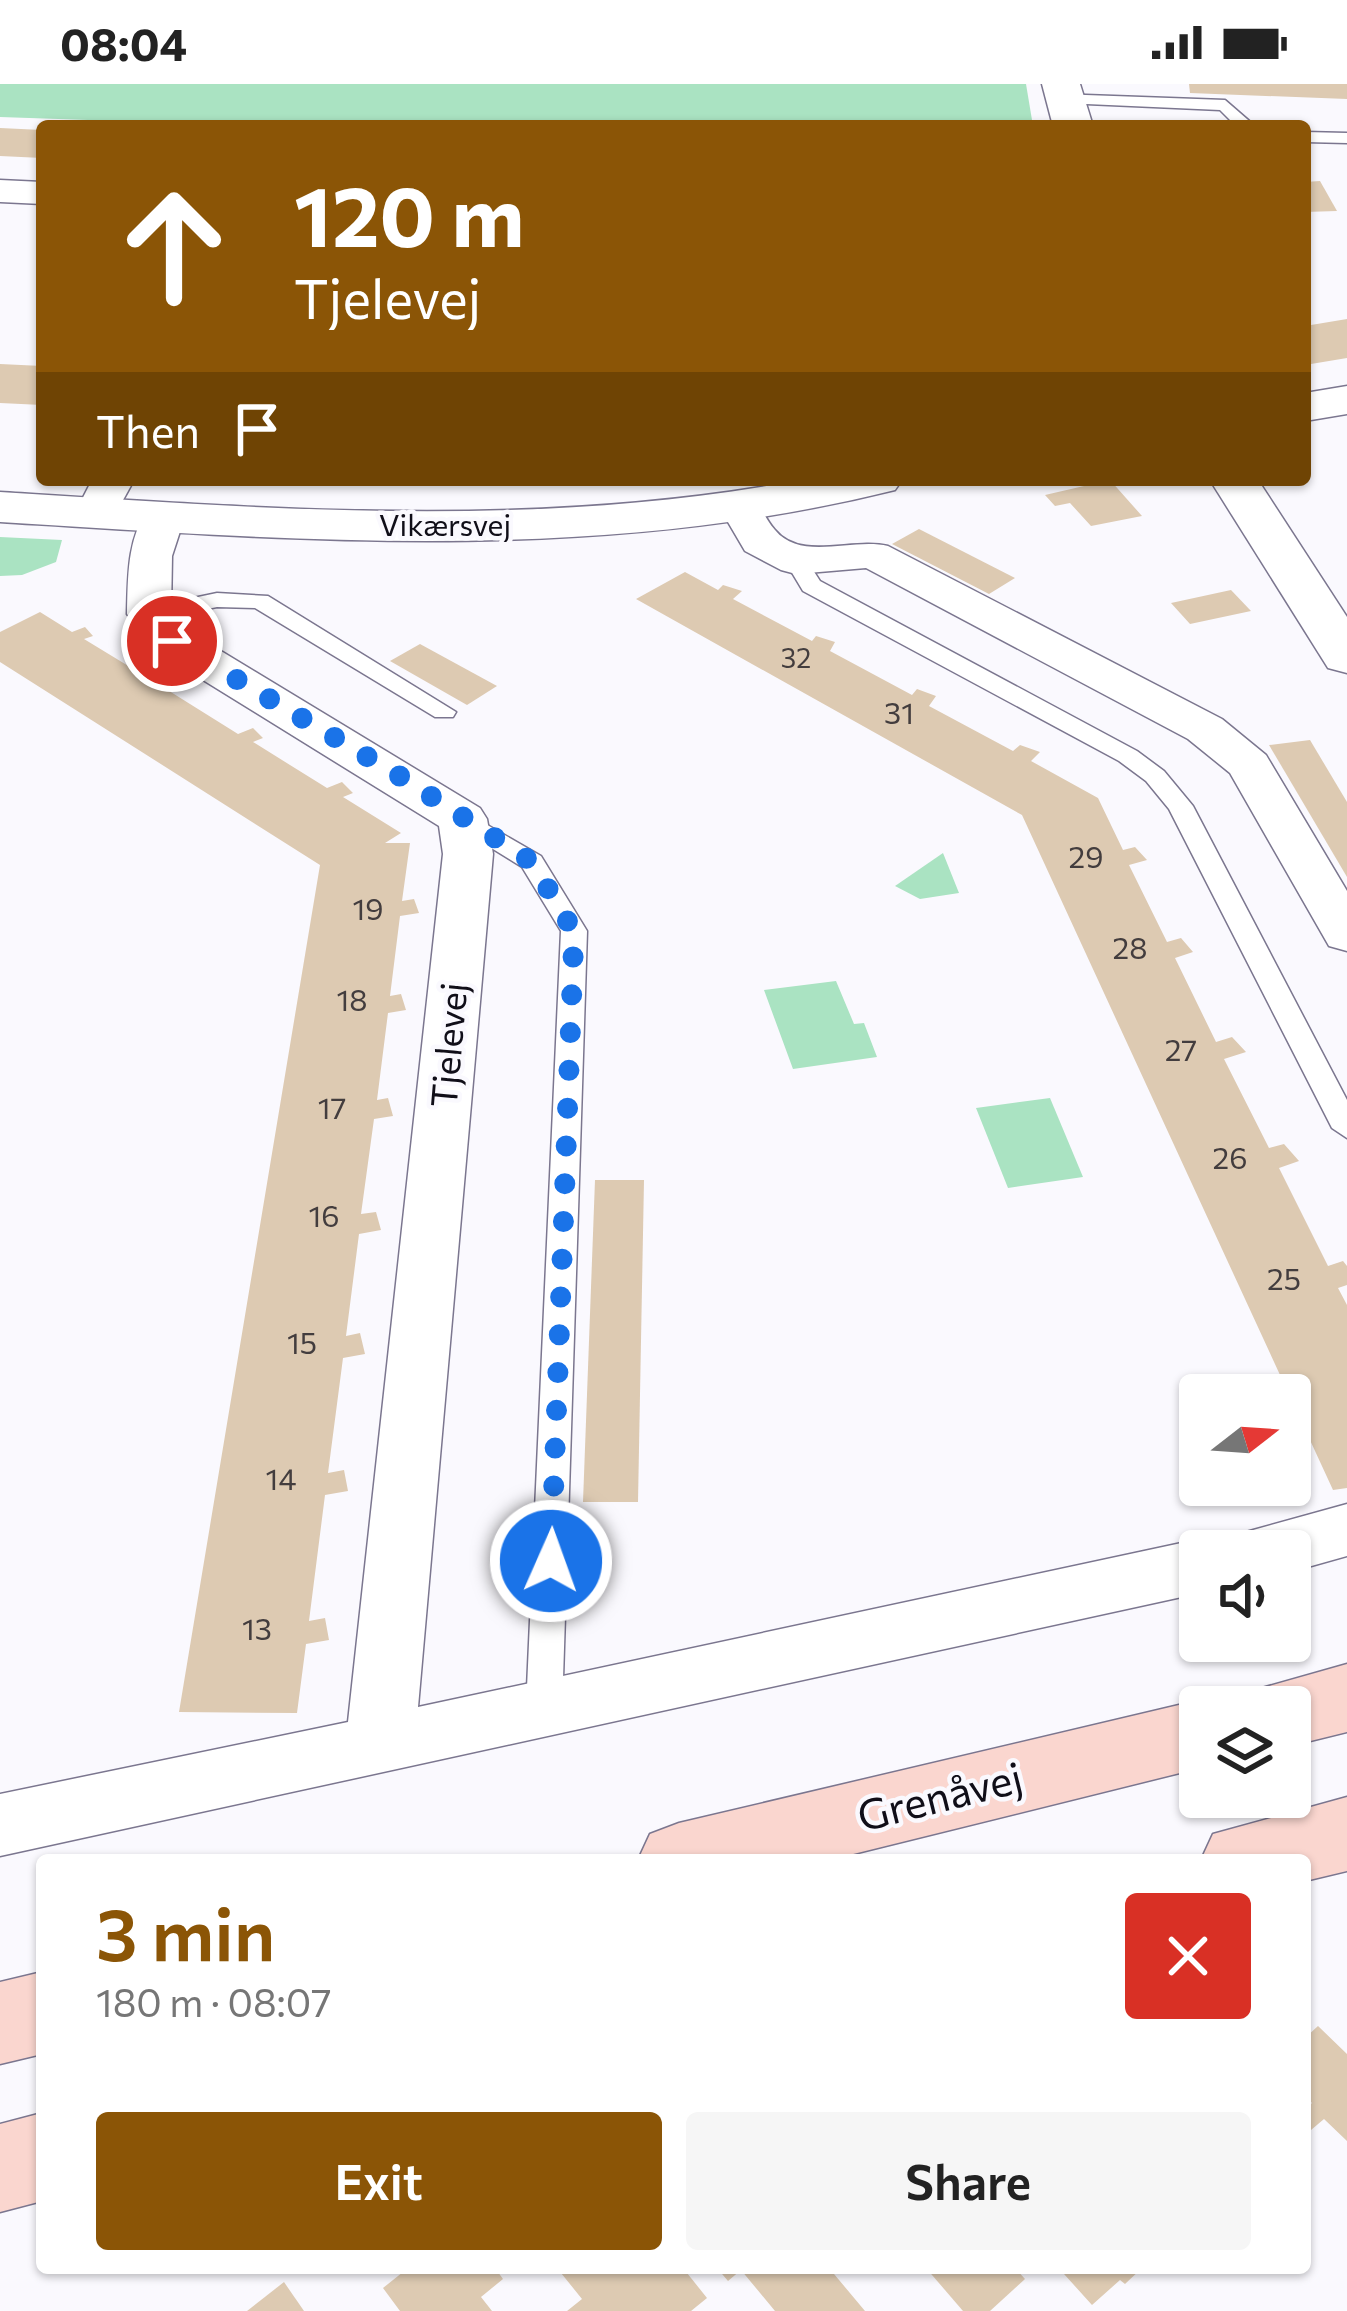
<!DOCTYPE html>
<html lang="en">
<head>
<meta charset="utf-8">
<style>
  :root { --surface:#fff; --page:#f6f6f6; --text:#222; --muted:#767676; --accent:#8b5506 }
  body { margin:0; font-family:Commissioner,sans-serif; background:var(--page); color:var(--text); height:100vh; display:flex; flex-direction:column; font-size:45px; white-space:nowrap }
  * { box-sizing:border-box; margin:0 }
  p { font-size:39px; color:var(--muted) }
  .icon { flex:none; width:66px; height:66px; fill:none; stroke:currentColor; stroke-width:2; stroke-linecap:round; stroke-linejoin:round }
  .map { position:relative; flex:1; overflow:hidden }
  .side { position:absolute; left:36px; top:1770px; width:1275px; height:420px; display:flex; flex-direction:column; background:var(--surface); border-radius:12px; box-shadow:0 3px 9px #0004 }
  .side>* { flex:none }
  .top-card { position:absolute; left:36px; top:36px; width:1275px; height:366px; border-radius:12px; box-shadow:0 3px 9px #0004; background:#8b5506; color:#fff; overflow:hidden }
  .needle { width:78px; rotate:73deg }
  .fabs { position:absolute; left:1179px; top:1290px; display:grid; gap:24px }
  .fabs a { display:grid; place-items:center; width:132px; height:132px; border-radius:12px; background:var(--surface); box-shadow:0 3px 9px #0004; font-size:60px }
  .pin { position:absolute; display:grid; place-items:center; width:102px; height:102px; color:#fff; margin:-51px; border:6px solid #fff; border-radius:50%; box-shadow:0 3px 12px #0007 }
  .me { position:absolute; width:132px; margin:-66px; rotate:2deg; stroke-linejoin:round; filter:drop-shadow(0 0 9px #0008) }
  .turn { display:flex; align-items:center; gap:42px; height:252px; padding:0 60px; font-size:54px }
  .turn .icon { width:156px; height:156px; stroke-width:2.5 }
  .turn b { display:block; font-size:84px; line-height:102px }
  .then { display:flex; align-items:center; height:114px; padding:0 60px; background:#0003; gap:24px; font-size:45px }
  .round { display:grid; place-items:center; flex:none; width:126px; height:126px; border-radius:12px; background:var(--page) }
  .headline { display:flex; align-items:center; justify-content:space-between; height:204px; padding:0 60px }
  h1 { font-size:72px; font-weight:600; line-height:90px; color:var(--accent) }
  .button { display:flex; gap:24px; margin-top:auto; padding:24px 60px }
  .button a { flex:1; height:138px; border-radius:12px; background:var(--accent); color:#fff; font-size:48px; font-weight:600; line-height:138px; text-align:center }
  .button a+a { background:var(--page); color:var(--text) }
  .status { display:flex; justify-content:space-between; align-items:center; height:84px; padding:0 60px; background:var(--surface); direction:ltr }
  .status svg { height:33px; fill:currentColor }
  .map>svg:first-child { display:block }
  .green { fill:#aae3c2 }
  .building { fill:#ddcab2 }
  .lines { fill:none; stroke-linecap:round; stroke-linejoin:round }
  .service-casing { stroke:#7b768f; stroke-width:3 }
  .minor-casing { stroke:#7b768f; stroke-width:3 }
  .tertiary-casing { stroke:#7b768f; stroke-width:3 }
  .secondary-casing { stroke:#7b768f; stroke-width:3 }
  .service { fill:#fff; fill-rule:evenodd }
  .minor { fill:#fff; fill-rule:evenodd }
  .tertiary { fill:#fff; fill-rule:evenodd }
  .secondary { fill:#fad6cf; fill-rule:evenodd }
  .route { stroke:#1a73e8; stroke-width:21; stroke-dasharray:0 37.8 }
  .labels { text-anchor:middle; stroke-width:9; stroke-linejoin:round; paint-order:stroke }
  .far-number-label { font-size:27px; fill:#433d3e }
  .far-street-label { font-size:30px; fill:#100e18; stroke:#faf9fe }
  .number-label { font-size:30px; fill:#433d3e }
  .street-label { font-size:36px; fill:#100e18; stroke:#faf9fe }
  .near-street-label { font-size:42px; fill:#100e18; stroke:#faf9fe }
</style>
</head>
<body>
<div class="status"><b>08:04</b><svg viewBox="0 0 49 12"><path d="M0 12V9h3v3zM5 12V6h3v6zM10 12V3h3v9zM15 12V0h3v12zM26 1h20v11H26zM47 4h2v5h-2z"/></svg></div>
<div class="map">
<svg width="1347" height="2227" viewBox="0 0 1347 2227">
  <rect width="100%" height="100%" fill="#faf9fe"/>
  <!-- green -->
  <g class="green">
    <path d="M 0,0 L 1026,0 L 1033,42 L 264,42 L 0,33 Z"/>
    <path d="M 0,453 L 62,456 L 56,478 L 22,491 L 0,492 Z"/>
    <path d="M 943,769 L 959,809 L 920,815 L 895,802 Z"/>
    <path d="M 836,897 L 854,940 L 864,939 L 877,973 L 793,985 L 764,906 Z"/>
    <path d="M 1050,1014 L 1083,1093 L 1008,1104 L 976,1024 Z"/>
  </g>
  <!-- building -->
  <g class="building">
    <path d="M 1189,0 L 1347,0 L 1347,15 L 1190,9 Z"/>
    <path d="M 0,44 L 42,46 L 42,74 L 0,72 Z"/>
    <path d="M 1320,97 L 1337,127 L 1305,128 L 1305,98 Z"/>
    <path d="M 1347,235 L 1347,274 L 1305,281 L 1305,242 Z"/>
    <path d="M 0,280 L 42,282 L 42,321 L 0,319 Z"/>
    <path d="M 1110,396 L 1142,432 L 1091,442 L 1070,419 L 1055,422 L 1045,411 Z"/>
    <path d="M 919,445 L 1015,494 L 989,510 L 892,460 Z"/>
    <path d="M 685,488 L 718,506 L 723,501 L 742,507 L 733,515 L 812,557 L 816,552 L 835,558 L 830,567 L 912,611 L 917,605 L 936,612 L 929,622 L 1013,667 L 1020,661 L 1040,668 L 1031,677 L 1098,714 L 1123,766 L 1135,763 L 1147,776 L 1129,781 L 1167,858 L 1181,854 L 1193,868 L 1175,874 L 1216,958 L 1232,953 L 1246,968 L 1224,975 L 1269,1064 L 1284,1060 L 1299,1077 L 1279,1084 L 1328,1182 L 1343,1177 L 1347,1182 L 1347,1201 L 1338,1204 L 1347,1221 L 1347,1404 L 1333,1406 L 1022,731 L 636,515 Z"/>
    <path d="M 1231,506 L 1251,527 L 1190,540 L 1171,519 Z"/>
    <path d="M 40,528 L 72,548 L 85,543 L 93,552 L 84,555 L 153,597 L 167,592 L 176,602 L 166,605 L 238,650 L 253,644 L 263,654 L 253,658 L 327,704 L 342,698 L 353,709 L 343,713 L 401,749 L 385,759 L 410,759 L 402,817 L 414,815 L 419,829 L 400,832 L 390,912 L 401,910 L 406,926 L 388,929 L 377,1016 L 388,1014 L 393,1032 L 374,1035 L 361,1130 L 376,1128 L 381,1146 L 359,1150 L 346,1252 L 360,1249 L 365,1270 L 343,1274 L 328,1389 L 344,1386 L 348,1407 L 325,1411 L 309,1537 L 325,1534 L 329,1556 L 306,1560 L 297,1629 L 179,1628 L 320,781 L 0,578 L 0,548 Z"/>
    <path d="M 420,560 L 497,602 L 467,621 L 390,577 Z"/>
    <path d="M 1310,656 L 1347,718 L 1347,793 L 1269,661 Z"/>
    <path d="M 595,1096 L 644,1096 L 638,1418 L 583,1418 Z"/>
    <path d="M 1318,1942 L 1347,1970 L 1347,2057 L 1324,2035 L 1311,2046 L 1305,2041 L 1305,2025 L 1312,2019 L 1305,2012 L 1305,1954 Z"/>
    <path d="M 408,2184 L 495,2184 L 503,2195 L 481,2213 L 492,2227 L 400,2227 L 383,2204 Z"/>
    <path d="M 557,2184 L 683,2184 L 707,2214 L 691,2227 L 567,2227 L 582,2215 Z"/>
    <path d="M 717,2184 L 829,2184 L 865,2227 L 775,2227 L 741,2186 L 728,2197 Z"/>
    <path d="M 926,2184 L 1015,2184 L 1025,2195 L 990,2227 L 963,2227 Z"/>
    <path d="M 1070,2184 L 1142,2184 L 1125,2200 L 1120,2196 L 1092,2221 L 1064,2190 Z"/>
    <path d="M 284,2198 L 304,2227 L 247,2227 Z"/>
  </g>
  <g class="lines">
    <!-- service casing -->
    <g class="service-casing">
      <g id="service">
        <path d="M 1058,10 L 1225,16 L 1255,42 L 1236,42 L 1220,26 L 1064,19 L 1055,14 Z"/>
        <path d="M 1305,48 L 1347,49 L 1347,59 L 1305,58 Z"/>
        <path d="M 796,470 L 804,472 L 820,497 L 1137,667 L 1164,687 L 1193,722 L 1347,1016 L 1347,1054 L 1332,1044 L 1169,725 L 1146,697 L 1119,677 L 803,507 L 785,477 Z"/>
        <path d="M 217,509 L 268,512 L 456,628 L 453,633 L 435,633 L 255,524 L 217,523 L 149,537 L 137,530 L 141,525 Z"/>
        <path d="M 463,727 L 541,772 L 587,847 L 562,1626 L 557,1637 L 544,1641 L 531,1637 L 526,1626 L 561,847 L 522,783 L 454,741 L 450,735 L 454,729 Z"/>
      </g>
    </g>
    <!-- minor casing -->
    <g class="minor-casing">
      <g id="minor">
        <path d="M 0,96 L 42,98 L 42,120 L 0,118 Z"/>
        <path d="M 92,396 L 134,396 L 111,438 L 96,442 L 81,438 L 75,429 Z"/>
        <path d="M 739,408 L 754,412 C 761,423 766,436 775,446 C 801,478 853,453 888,462 L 1222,635 L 1266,671 L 1347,807 L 1347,867 L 1329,862 L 1230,689 L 1188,655 L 866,484 L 796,490 L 781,486 L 745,467 L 718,421 L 724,412 Z"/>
        <path d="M 164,419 L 179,423 L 185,432 L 172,472 L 171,528 L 188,547 L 480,724 L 487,735 L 493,770 L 418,1623 L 1200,1455 L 1225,1467 L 1200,1467 L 1200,1509 L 0,1772 L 0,1710 L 348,1638 L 443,770 L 439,742 L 156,567 L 127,530 C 128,492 127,455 149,423 Z"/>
        <path d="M 1347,1420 L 1347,1472 L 1290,1488 L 1290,1467 L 1237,1467 L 1246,1448 Z"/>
      </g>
    </g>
    <!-- tertiary casing -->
    <g class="tertiary-casing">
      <g id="tertiary">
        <path d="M 1042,0 L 1080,0 L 1093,42 L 1053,42 Z"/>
        <path d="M 1347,302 L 1347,330 L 1305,337 L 1305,309 Z"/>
        <path d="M 801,396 L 902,396 L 895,406 C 599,480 301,457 0,438 L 0,408 C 272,425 531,446 801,396 Z"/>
        <path d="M 1210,396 L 1258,396 L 1347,533 L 1347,589 L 1328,584 Z"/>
      </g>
    </g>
    <!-- secondary casing -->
    <g class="secondary-casing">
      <g id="secondary">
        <path d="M 1347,1580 L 1347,1648 L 1290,1662 L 1290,1623 L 1253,1623 L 1262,1604 Z"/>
        <path d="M 1200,1616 L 1221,1623 L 1200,1623 L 1200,1684 L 829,1776 L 638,1776 L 650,1750 L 679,1739 Z"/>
        <path d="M 1347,1713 L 1347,1787 L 1305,1797 L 1305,1776 L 1201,1776 L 1213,1750 Z"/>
        <path d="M 42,1888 L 42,1970 L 0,1980 L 0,1898 Z"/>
        <path d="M 42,2029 L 42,2117 L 0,2128 L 0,2040 Z"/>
      </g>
    </g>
    <!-- service -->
    <use href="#service" class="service"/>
    <!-- minor -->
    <use href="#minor" class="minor"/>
    <!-- tertiary -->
    <use href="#tertiary" class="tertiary"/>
    <!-- secondary -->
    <use href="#secondary" class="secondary"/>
  </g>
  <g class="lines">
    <!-- route -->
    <path class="route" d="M 172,557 L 403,694 L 532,778 L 574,848 L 551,1477"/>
  </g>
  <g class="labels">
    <!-- far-number labels -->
    <g class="far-number-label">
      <text x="796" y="584">32</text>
    </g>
    <!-- far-street labels -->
    <g class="far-street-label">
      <text x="445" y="452">Vikærsvej</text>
    </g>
    <!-- number labels -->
    <g class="number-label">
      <text x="899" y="640">31</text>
      <text x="1086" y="784">29</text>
      <text x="368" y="836">19</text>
      <text x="1130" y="875">28</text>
      <text x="352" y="927">18</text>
      <text x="1181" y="977">27</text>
      <text x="332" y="1035">17</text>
      <text x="1230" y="1085">26</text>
      <text x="324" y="1143">16</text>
      <text x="1284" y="1206">25</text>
      <text x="302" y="1270">15</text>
      <text x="281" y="1406">14</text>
      <text x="257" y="1556">13</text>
    </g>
    <!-- street labels -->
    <g class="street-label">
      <text transform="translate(449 961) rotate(-85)" y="13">Tjelevej</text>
    </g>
    <!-- near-street labels -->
    <g class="near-street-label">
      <text transform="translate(940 1713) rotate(-14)" y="15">Grenåvej</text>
    </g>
  </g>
</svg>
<div class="fabs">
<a><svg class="needle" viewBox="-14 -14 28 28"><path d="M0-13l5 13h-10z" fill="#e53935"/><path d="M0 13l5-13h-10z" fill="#767676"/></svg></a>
<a><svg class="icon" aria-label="sound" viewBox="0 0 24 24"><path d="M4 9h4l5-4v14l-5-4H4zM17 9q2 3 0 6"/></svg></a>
<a><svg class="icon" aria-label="layers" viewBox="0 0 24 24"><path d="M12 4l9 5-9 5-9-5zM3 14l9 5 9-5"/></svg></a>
</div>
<div class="pin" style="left:172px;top:557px;background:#d93025"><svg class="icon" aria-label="arrive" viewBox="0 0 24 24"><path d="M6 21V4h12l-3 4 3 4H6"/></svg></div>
<svg class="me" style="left:551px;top:1477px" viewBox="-20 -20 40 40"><circle r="17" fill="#1a73e8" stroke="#fff" stroke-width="3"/><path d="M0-11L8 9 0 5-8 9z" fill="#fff"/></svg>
<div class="top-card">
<div class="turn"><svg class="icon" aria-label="ahead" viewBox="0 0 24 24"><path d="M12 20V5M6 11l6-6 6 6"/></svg><div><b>120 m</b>Tjelevej</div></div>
<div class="then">Then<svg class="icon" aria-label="arrive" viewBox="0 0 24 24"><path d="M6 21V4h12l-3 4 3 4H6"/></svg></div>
</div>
<section class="side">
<div class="headline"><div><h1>3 min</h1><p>180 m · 08:07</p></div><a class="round" style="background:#d93025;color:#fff"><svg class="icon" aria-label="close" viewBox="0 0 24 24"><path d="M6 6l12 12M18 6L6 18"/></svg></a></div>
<div class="button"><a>Exit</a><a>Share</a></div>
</section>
</div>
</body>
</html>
